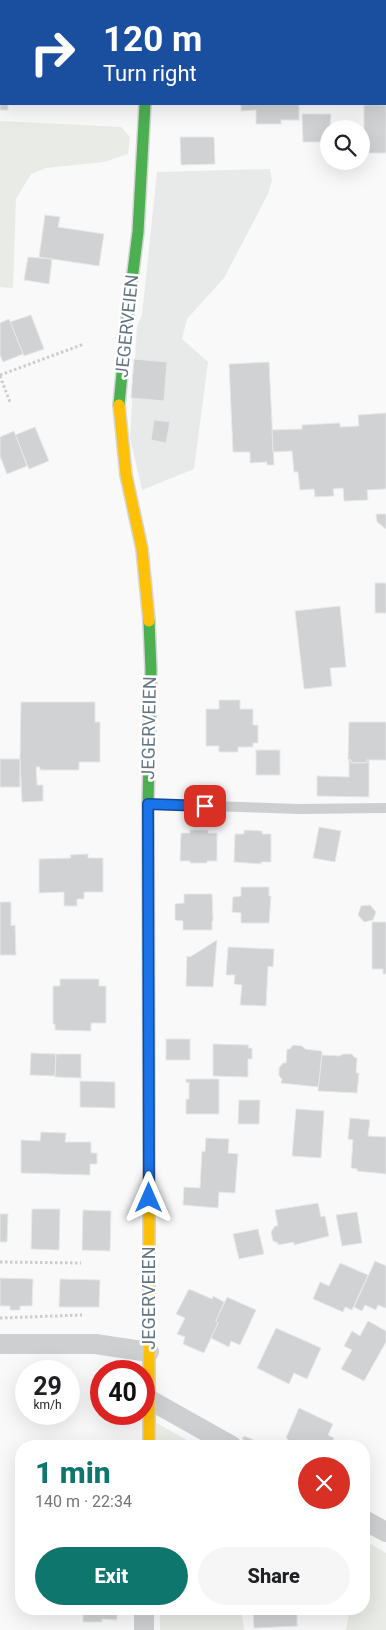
<!DOCTYPE html>
<html lang="en">
<head>
<meta charset="utf-8">
<style>
  :root { --surface:#fff; --page:#f6f6f6; --text:#202124; --muted:#757577; --accent:#0f766e }
  body { margin:0; font-family:Roboto,sans-serif; background:var(--page); color:var(--text); height:100vh; display:flex; flex-direction:column; font-size:19px; white-space:nowrap }
  * { box-sizing:border-box; margin:0 }
  p { font-size:16px; color:var(--muted) }
  .icon { flex:none; width:28px; height:28px; fill:none; stroke:currentColor; stroke-width:2; stroke-linecap:round; stroke-linejoin:round }
  .map { position:relative; flex:1; overflow:hidden }
  .sheet { position:absolute; left:15px; top:1440px; width:355px; height:175px; display:flex; flex-direction:column; background:var(--surface); border-radius:20px; box-shadow:0 5px 20px #0002 }
  .sheet>* { flex:none }
  .banner { position:absolute; left:0px; top:0px; width:386px; height:105px; box-shadow:0 5px 20px #0002; background:#1a4fa0; color:#fff; overflow:hidden }
  .controls { position:absolute; left:320px; top:120px; display:grid; gap:10px }
  .controls a { display:grid; place-items:center; width:50px; height:50px; border-radius:50%; background:var(--surface); box-shadow:0 5px 20px #0002; font-size:25px }
  .speed { position:absolute; left:15px; top:1360px; display:flex; gap:10px; font-size:25px; font-weight:700; text-align:center }
  .speed>* { display:grid; place-content:center; width:65px; height:65px; border-radius:50%; background:var(--surface); box-shadow:0 5px 20px #0002; line-height:1 }
  .speed small { font-size:12px; font-weight:400 }
  .speed .limit { border:8px solid #d22; background:#fff; color:#111 }
  .pin { position:absolute; display:grid; place-items:center; width:42px; height:42px; color:#fff; margin:-21px; border-radius:10px; box-shadow:0 2px 8px #0006 }
  .me { position:absolute; width:55px; margin:-28px; rotate:0deg; stroke-linejoin:round; filter:drop-shadow(0 0 4px #0008) }
  .turn { display:flex; align-items:center; gap:18px; height:105px; padding:0 20px; font-size:22px }
  .turn .icon { width:65px; height:65px; stroke-width:2.5 }
  .turn b { display:block; font-size:35px; line-height:42px }
  .round { display:grid; place-items:center; flex:none; width:52px; height:52px; border-radius:26px; background:var(--page) }
  .head { display:flex; align-items:center; justify-content:space-between; height:85px; padding:0 20px }
  h1 { font-size:30px; font-weight:800; line-height:38px; color:var(--accent) }
  .primary-button { display:flex; gap:10px; margin-top:auto; padding:10px 20px }
  .primary-button a { flex:1; height:58px; border-radius:30px; background:var(--accent); color:#fff; font-size:20px; font-weight:800; line-height:58px; text-align:center }
  .primary-button a+a { background:var(--page); color:var(--text) }
  .map>svg:first-child { display:block }
  .built { fill:#e8e9e9 }
  .green { fill:#e8ebe6 }
  .building { fill:#d0d2d3; stroke:#e8e8e8 }
  .lines { fill:none; stroke-linecap:round; stroke-linejoin:round }
  .fast-casing { stroke:#d5d6d7; stroke-width:14 }
  .slow-casing { stroke:#d5d6d7; stroke-width:14 }
  .path { stroke:#cbcccd; stroke-width:3; stroke-dasharray:2.5 2.5; stroke-linecap:butt }
  .lane { stroke:#cecfd0; stroke-width:10 }
  .street { stroke:#cecfd0; stroke-width:20 }
  .fast { stroke:#4caf50; stroke-width:11 }
  .slow { stroke:#ffc107; stroke-width:11 }
  .route-casing { stroke:#114b97; stroke-width:12 }
  .route { stroke:#1a73e8; stroke-width:9 }
  .labels { text-anchor:middle; stroke-width:5; stroke-linejoin:round; paint-order:stroke }
  .street-label { font-size:18px; fill:#657683; stroke:#fff }
</style>
</head>
<body>
<div class="map">
<svg width="386" height="1630" viewBox="0 0 386 1630">
  <rect width="100%" height="100%" fill="#f9f9f9"/>
  <!-- built -->
  <path class="built" d="M 270,169 L 272,180 L 268,194 L 224,278 L 187,319 L 182,339 L 208,362 L 194,469 L 142,490 L 130,438 L 137,326 L 142,315 L 157,172 Z"/>
  <!-- green -->
  <g class="green">
    <path d="M 0,121 L 121,127 L 130,137 L 128,154 L 104,162 L 46,168 L 31,174 L 16,199 L 13,288 L 0,287 Z"/>
    <path d="M 155,1422 L 197,1446 L 155,1446 Z"/>
    <path d="M 364,1540 L 386,1553 L 386,1630 L 346,1630 L 350,1609 L 364,1609 Z"/>
    <path d="M 160,1609 L 241,1609 L 244,1630 L 160,1630 Z"/>
  </g>
  <!-- building -->
  <g class="building">
    <rect x="268" y="0" width="55" height="1"/>
    <path d="M 0,33 L 1,104 L 8,104 L 8,110 L 0,110 Z"/>
    <path d="M 241,104 L 299,104 L 299,120 L 281,120 L 281,124 L 256,124 L 256,110 L 241,111 Z"/>
    <rect x="364" y="105" width="22" height="48"/>
    <path d="M 302,114 L 331,114 L 329,142 L 303,142 Z"/>
    <path d="M 180,137 L 214,137 L 215,164 L 181,165 Z"/>
    <path d="M 45,215 L 60,217 L 58,227 L 104,234 L 99,266 L 39,257 Z"/>
    <path d="M 28,257 L 52,259 L 49,284 L 24,280 Z"/>
    <path d="M 31,315 L 44,349 L 24,356 L 10,322 Z"/>
    <path d="M 9,319 L 23,354 L 3,362 L 0,355 L 0,323 Z"/>
    <path d="M 134,359 L 167,362 L 164,401 L 131,398 Z"/>
    <path d="M 269,362 L 274,465 L 267,465 L 267,462 L 250,463 L 250,452 L 233,452 L 229,364 Z"/>
    <path d="M 386,413 L 386,489 L 367,490 L 368,500 L 344,501 L 343,488 L 333,489 L 334,496 L 315,497 L 314,489 L 300,490 L 298,472 L 294,472 L 292,451 L 273,452 L 272,430 L 302,429 L 302,425 L 340,423 L 340,427 L 359,426 L 358,415 Z"/>
    <path d="M 154,420 L 170,422 L 166,443 L 151,440 Z"/>
    <path d="M 35,427 L 49,461 L 29,469 L 15,435 Z"/>
    <path d="M 14,431 L 27,466 L 7,474 L 0,456 L 0,437 Z"/>
    <path d="M 376,514 L 386,514 L 386,529 L 377,522 Z"/>
    <rect x="375" y="583" width="11" height="30"/>
    <path d="M 340,606 L 346,667 L 330,668 L 332,686 L 304,689 L 295,611 Z"/>
    <path d="M 219,700 L 240,700 L 240,709 L 253,709 L 253,725 L 258,725 L 258,743 L 253,743 L 253,747 L 238,747 L 238,752 L 219,752 L 219,746 L 206,746 L 206,709 L 219,709 Z"/>
    <path d="M 21,702 L 95,702 L 95,722 L 100,722 L 100,762 L 79,762 L 79,770 L 40,770 L 40,767 L 36,767 L 37,785 L 43,785 L 43,801 L 22,802 L 20,759 Z"/>
    <path d="M 349,722 L 386,722 L 386,760 L 367,760 L 367,763 L 351,763 L 351,760 L 348,760 Z"/>
    <rect x="256" y="750" width="24" height="25"/>
    <rect x="0" y="759" width="20" height="28"/>
    <path d="M 349,760 L 351,760 L 351,763 L 367,763 L 367,760 L 369,760 L 369,797 L 317,796 L 317,776 L 349,777 Z"/>
    <path d="M 319,827 L 341,831 L 335,862 L 313,858 Z"/>
    <path d="M 190,830 L 208,830 L 208,833 L 217,833 L 217,861 L 207,861 L 207,863 L 190,863 L 190,861 L 180,861 L 181,833 L 190,833 Z"/>
    <path d="M 244,830 L 262,831 L 262,834 L 271,834 L 271,862 L 261,862 L 261,864 L 234,862 L 235,834 L 244,834 Z"/>
    <path d="M 88,854 L 88,858 L 103,858 L 103,892 L 84,892 L 84,899 L 77,899 L 77,906 L 64,906 L 64,892 L 39,893 L 39,859 L 71,858 L 70,855 Z"/>
    <path d="M 241,887 L 269,887 L 269,896 L 271,896 L 269,923 L 241,923 L 241,913 L 232,912 L 233,897 L 241,896 Z"/>
    <path d="M 184,894 L 212,894 L 213,921 L 212,921 L 212,930 L 183,930 L 183,921 L 175,920 L 175,904 L 184,903 Z"/>
    <path d="M 0,902 L 11,902 L 11,926 L 15,925 L 16,955 L 0,955 Z"/>
    <path d="M 370,905 L 376,912 L 373,920 L 364,922 L 358,915 L 361,906 Z"/>
    <path d="M 372,922 L 386,922 L 386,974 L 383,974 L 383,969 L 372,969 Z"/>
    <path d="M 217,940 L 213,987 L 186,986 L 187,956 L 190,957 Z"/>
    <path d="M 228,947 L 274,949 L 273,967 L 268,966 L 266,1006 L 240,1005 L 242,985 L 234,984 L 235,975 L 226,975 Z"/>
    <path d="M 60,979 L 99,979 L 99,986 L 106,986 L 106,1023 L 91,1023 L 91,1031 L 55,1030 L 55,1024 L 53,1024 L 53,986 L 60,986 Z"/>
    <rect x="166" y="1039" width="24" height="21"/>
    <path d="M 213,1044 L 249,1045 L 248,1048 L 252,1048 L 252,1059 L 248,1059 L 248,1077 L 213,1076 Z"/>
    <path d="M 293,1045 L 302,1046 L 305,1049 L 321,1051 L 322,1052 L 319,1087 L 281,1083 L 282,1079 L 279,1076 L 279,1068 L 283,1063 L 286,1063 L 287,1049 L 290,1049 Z"/>
    <path d="M 31,1053 L 56,1054 L 55,1076 L 30,1075 Z"/>
    <path d="M 56,1054 L 81,1054 L 81,1078 L 55,1077 Z"/>
    <path d="M 343,1054 L 352,1054 L 354,1057 L 357,1058 L 356,1073 L 359,1073 L 357,1093 L 318,1091 L 322,1055 L 340,1056 Z"/>
    <path d="M 186,1079 L 219,1079 L 219,1114 L 186,1114 L 186,1099 L 189,1099 L 189,1082 L 186,1083 Z"/>
    <path d="M 80,1081 L 115,1082 L 115,1108 L 80,1107 Z"/>
    <path d="M 239,1100 L 260,1100 L 259,1124 L 238,1124 Z"/>
    <path d="M 296,1109 L 324,1111 L 321,1158 L 292,1156 Z"/>
    <path d="M 350,1118 L 370,1120 L 368,1136 L 386,1137 L 386,1174 L 357,1171 L 357,1169 L 351,1168 L 353,1140 L 348,1139 Z"/>
    <path d="M 41,1132 L 66,1133 L 65,1142 L 91,1142 L 91,1153 L 97,1153 L 97,1164 L 90,1164 L 90,1175 L 21,1173 L 21,1140 L 40,1141 Z"/>
    <path d="M 206,1138 L 229,1139 L 228,1153 L 238,1154 L 235,1193 L 219,1192 L 218,1208 L 183,1205 L 184,1187 L 200,1188 L 202,1151 L 205,1152 Z"/>
    <path d="M 318,1203 L 321,1217 L 325,1216 L 329,1236 L 294,1245 L 294,1242 L 278,1245 L 278,1243 L 273,1241 L 271,1232 L 275,1226 L 278,1226 L 275,1210 Z"/>
    <path d="M 32,1209 L 60,1209 L 59,1250 L 31,1249 Z"/>
    <path d="M 83,1210 L 111,1211 L 110,1251 L 82,1250 Z"/>
    <path d="M 357,1212 L 362,1243 L 342,1246 L 336,1215 Z"/>
    <path d="M 0,1214 L 8,1214 L 7,1242 L 0,1242 Z"/>
    <path d="M 258,1229 L 264,1254 L 239,1259 L 233,1234 Z"/>
    <path d="M 375,1261 L 386,1266 L 386,1307 L 385,1308 L 378,1305 L 376,1310 L 365,1305 L 362,1311 L 354,1307 Z"/>
    <path d="M 340,1263 L 368,1275 L 352,1310 L 345,1307 L 343,1312 L 313,1299 L 320,1282 L 329,1286 Z"/>
    <path d="M 0,1278 L 33,1279 L 32,1306 L 20,1306 L 20,1310 L 10,1310 L 10,1306 L 0,1306 Z"/>
    <path d="M 60,1279 L 100,1280 L 99,1307 L 59,1307 Z"/>
    <path d="M 189,1289 L 212,1299 L 213,1296 L 224,1302 L 216,1321 L 218,1323 L 204,1353 L 183,1344 L 185,1337 L 177,1334 L 185,1318 L 176,1314 Z"/>
    <path d="M 227,1297 L 256,1310 L 240,1345 L 231,1341 L 229,1347 L 211,1338 L 218,1323 L 216,1321 Z"/>
    <path d="M 368,1321 L 386,1331 L 386,1342 L 364,1381 L 341,1369 L 352,1350 L 344,1346 L 352,1331 L 360,1336 Z"/>
    <path d="M 276,1328 L 321,1348 L 307,1379 L 294,1373 L 289,1384 L 257,1368 Z"/>
    <path d="M 299,1408 L 333,1424 L 328,1435 L 334,1438 L 330,1446 L 285,1446 L 288,1439 L 286,1438 Z"/>
    <path d="M 244,1436 L 254,1440 L 252,1444 L 242,1439 Z"/>
    <rect x="19" y="1503" width="2" height="42"/>
    <path d="M 59,1609 L 117,1609 L 117,1620 L 102,1619 L 102,1622 L 83,1622 L 83,1613 L 59,1613 Z"/>
    <path d="M 253,1609 L 297,1609 L 297,1626 L 254,1628 Z"/>
  </g>
  <g class="lines">
    <!-- fast casing -->
    <g class="fast-casing">
      <g id="fast">
        <path d="M 119,405 L 127,320 L 138,232 L 145,104"/>
        <path d="M 149,621 L 151,670 L 148,804 L 149,1124"/>
      </g>
    </g>
    <!-- slow casing -->
    <g class="slow-casing">
      <g id="slow">
        <path d="M 119,405 L 126,475 L 142,549 L 149,621"/>
        <path d="M 149,1446 L 149,1124"/>
      </g>
    </g>
    <!-- path -->
    <g class="path">
      <path d="M 0,375 L 84,344"/>
      <path d="M 0,376 L 10,402"/>
      <path d="M 0,1262 L 81,1263"/>
      <path d="M 0,1318 L 82,1315"/>
    </g>
    <!-- lane -->
    <path class="lane" d="M 149,804 L 300,809 L 386,808"/>
    <!-- street -->
    <g class="street">
      <path d="M 148,0 L 148,1"/>
      <path d="M 0,1344 L 95,1344 L 149,1352"/>
      <path d="M 150,1400 L 232,1446"/>
      <path d="M 364,1520 L 386,1532"/>
      <path d="M 144,1630 L 144,1609"/>
    </g>
    <!-- fast -->
    <use href="#fast" class="fast"/>
    <!-- slow -->
    <use href="#slow" class="slow"/>
  </g>
  <g class="lines">
    <!-- route casing -->
    <g class="route-casing">
      <path id="route" d="M 149,1198 L 148,804 L 205,806"/>
    </g>
    <!-- route -->
    <use href="#route" class="route"/>
  </g>
  <g class="labels">
    <!-- street labels -->
    <g class="street-label">
      <text transform="translate(127 326) rotate(-84)" y="6">JEGERVEIEN</text>
      <text transform="translate(149 728) rotate(-89)" y="6">JEGERVEIEN</text>
      <text transform="translate(149 1298) rotate(-90)" y="6">JEGERVEIEN</text>
    </g>
  </g>
</svg>
<div class="controls">
<a><svg class="icon" aria-label="search" viewBox="0 0 24 24"><circle cx="10" cy="10" r="6"/><path d="M15 15l6 6"/></svg></a>
</div>
<div class="speed"><div>29<small>km/h</small></div><div class="limit">40</div></div>
<div class="pin" style="left:205px;top:806px;background:#d93025"><svg class="icon" aria-label="arrive" viewBox="0 0 24 24"><path d="M6 21V4h12l-3 4 3 4H6"/></svg></div>
<svg class="me" style="left:149px;top:1198px" viewBox="-20 -20 40 40"><path d="M0-17L14 15 0 8-14 15z" fill="#1a73e8" stroke="#fff" stroke-width="4"/></svg>
<div class="banner">
<div class="turn"><svg class="icon" aria-label="right" viewBox="0 0 24 24"><path d="M7 20v-9h11M14 6l5 5-5 5"/></svg><div><b>120 m</b>Turn right</div></div>
</div>
<section class="sheet">
<div class="head"><div><h1>1 min</h1><p>140 m · 22:34</p></div><a class="round" style="background:#d93025;color:#fff"><svg class="icon" aria-label="close" viewBox="0 0 24 24"><path d="M6 6l12 12M18 6L6 18"/></svg></a></div>
<div class="primary-button"><a>Exit</a><a>Share</a></div>
</section>
</div>
</body>
</html>
